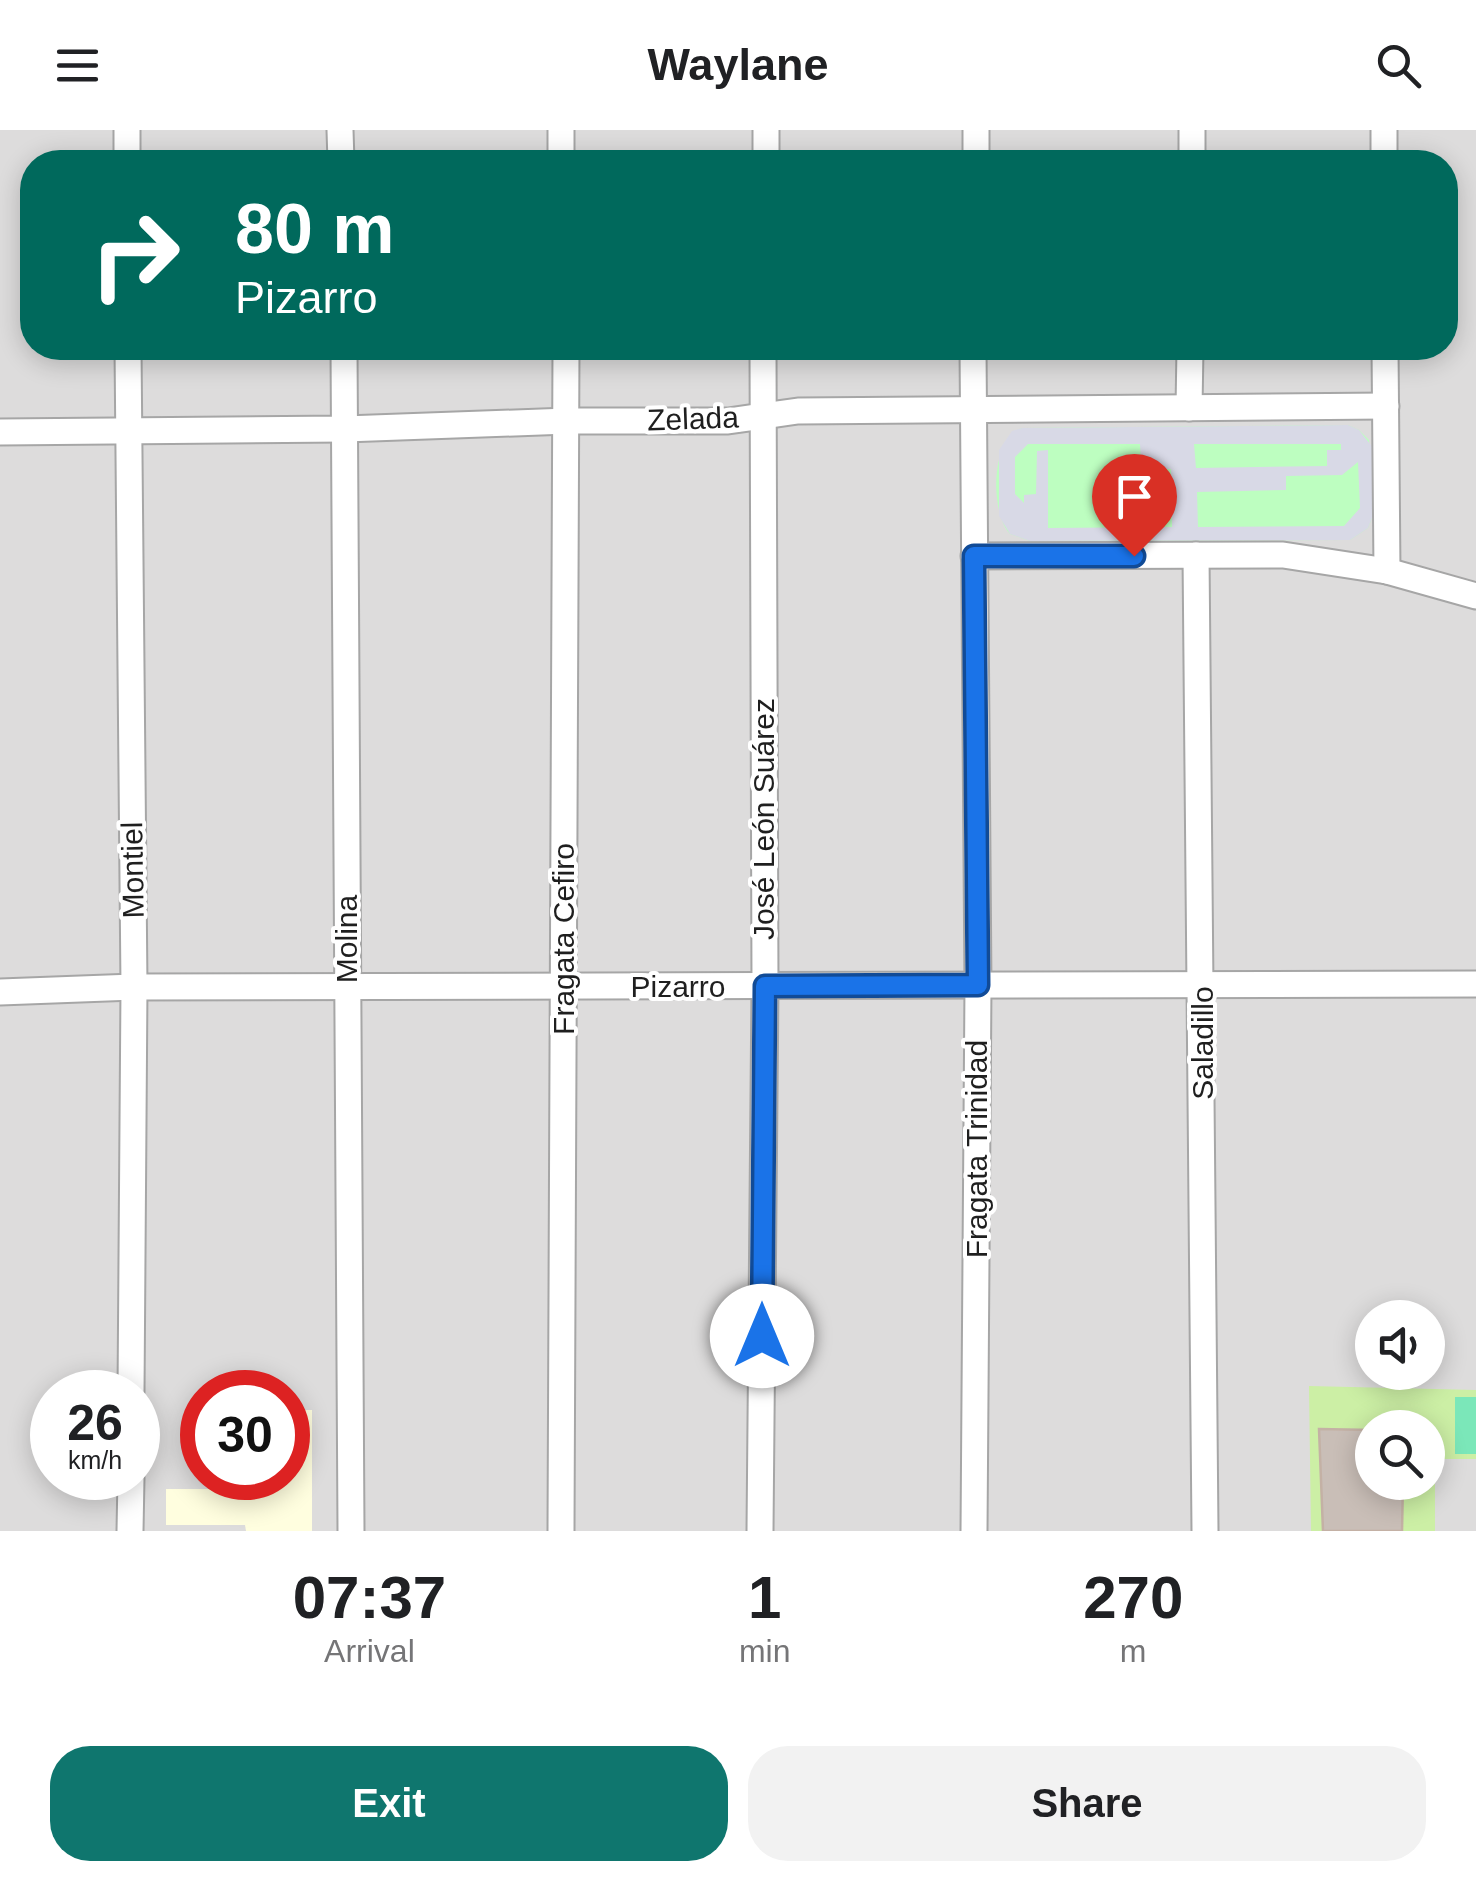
<!DOCTYPE html>
<html lang="en">
<head>
<meta charset="utf-8">
<style>
  :root { --surface:#fff; --page:#f2f2f2; --text:#202124; --muted:#757577; --accent:#0f766e }
  body { margin:0; font-family:Arial,sans-serif; background:var(--page); color:var(--text); height:100vh; display:flex; flex-direction:column; font-size:38px; white-space:nowrap }
  * { box-sizing:border-box; margin:0 }
  p { font-size:32px; color:var(--muted) }
  .icon { flex:none; width:55px; height:55px; fill:none; stroke:currentColor; stroke-width:2; stroke-linecap:round; stroke-linejoin:round }
  .map { position:relative; height:1401px; overflow:hidden }
  .sheet { display:flex; flex-direction:column; background:var(--surface); flex:1 }
  .sheet>* { flex:none }
  .top-card { position:absolute; left:20px; top:20px; width:1438px; height:210px; border-radius:40px; box-shadow:0 5px 25px #0003; background:#00695c; color:#fff; overflow:hidden }
  .buttons { position:absolute; left:1355px; top:1170px; display:grid; gap:20px }
  .buttons a { display:grid; place-items:center; width:90px; height:90px; border-radius:50%; background:var(--surface); box-shadow:0 5px 25px #0003; font-size:50px }
  .speed { position:absolute; left:30px; top:1240px; display:flex; gap:20px; font-size:50px; font-weight:700; text-align:center }
  .speed>* { display:grid; place-content:center; width:130px; height:130px; border-radius:50%; background:var(--surface); box-shadow:0 5px 25px #0003; line-height:1 }
  .speed small { font-size:25px; font-weight:400 }
  .speed .limit { border:15px solid #d22; background:#fff; color:#111 }
  .pin { position:absolute; display:grid; place-items:center; width:85px; height:85px; color:#fff; margin:-102px -42px; border-radius:50% 50% 50% 0; rotate:-45deg; box-shadow:0 0 10px #0007 }
  .pin .icon { rotate:45deg }
  .me { position:absolute; width:110px; margin:-55px; rotate:0deg; stroke-linejoin:round; filter:drop-shadow(0 0 8px #0008) }
  .turn { display:flex; align-items:center; gap:35px; height:210px; padding:0 50px; font-size:45px }
  .turn .icon { width:130px; height:130px; stroke-width:2.5 }
  .turn b { display:block; font-size:70px; line-height:85px }
  .eta { display:flex; justify-content:space-evenly; align-items:center; height:170px; text-align:center }
  .eta b { font-size:60px; font-weight:800; line-height:70px }
  .action { display:flex; gap:20px; margin-top:auto; padding:20px 50px }
  .action a { flex:1; height:115px; border-radius:40px; background:var(--accent); color:#fff; font-size:40px; font-weight:800; line-height:115px; text-align:center }
  .action a+a { background:var(--page); color:var(--text) }
  header { display:flex; justify-content:space-between; align-items:center; height:130px; padding:0 50px; background:var(--surface); font-size:45px; font-weight:800 }
  .map>svg:first-child { display:block }
  .residential { fill:#dddcdc; fill-rule:evenodd }
  .education { fill:#fffedf }
  .grass { fill:#ccefa5 }
  .park { fill:#bdfec0 }
  .pitch { fill:#7be7b9 }
  .plaza { fill:#d8d9e6; fill-rule:evenodd }
  .building { fill:#c9beb7; stroke:#c4b1a5; stroke-width:2.5 }
  .lines { fill:none; stroke-linecap:round; stroke-linejoin:round }
  .street-casing { stroke:#a6a6a6; stroke-width:29 }
  .street { stroke:#fff; stroke-width:25 }
  .route-casing { stroke:#114b97; stroke-width:25 }
  .route { stroke:#1a73e8; stroke-width:18 }
  .labels { text-anchor:middle; stroke-width:8; stroke-linejoin:round; paint-order:stroke }
  .street-label { font-size:30px; fill:#1f1f1f; stroke:#fff }
</style>
</head>
<body>
<header><svg class="icon" aria-label="menu" viewBox="0 0 24 24"><path d="M4 6h16M4 12h16M4 18h16"/></svg>Waylane<svg class="icon" aria-label="search" viewBox="0 0 24 24"><circle cx="10" cy="10" r="6"/><path d="M15 15l6 6"/></svg></header>
<div class="map">
<svg width="1476" height="1401" viewBox="0 0 1476 1401">
  <rect width="100%" height="100%" fill="#f1ece4"/>
  <!-- residential -->
  <path class="residential" d="M 0,0 L 1476,0 L 1476,1401 L 0,1401 ZM 32,32 L 1445,32 L 1445,218 L 32,218 ZM 1372,1188 L 1428,1188 L 1428,1242 L 1372,1242 ZM 52,1262 L 138,1262 L 138,1348 L 52,1348 ZM 202,1262 L 288,1262 L 288,1348 L 202,1348 ZM 1372,1298 L 1428,1298 L 1428,1352 L 1372,1352 Z"/>
  <!-- education -->
  <path class="education" d="M 288,1280 L 312,1280 L 312,1401 L 246,1401 L 245,1395 L 166,1395 L 166,1359 L 241,1359 L 241,1348 L 288,1348 Z"/>
  <!-- grass -->
  <path class="grass" d="M 1309,1256 L 1476,1260 L 1476,1267 L 1455,1268 L 1455,1324 L 1476,1324 L 1476,1329 L 1435,1329 L 1435,1401 L 1402,1401 L 1403,1353 L 1428,1352 L 1428,1298 L 1319,1300 L 1323,1401 L 1311,1401 Z"/>
  <!-- park -->
  <path class="park" d="M 1348,295 L 1359,300 L 1369,310 L 1374,383 L 1368,398 L 1350,410 L 1030,411 L 1010,404 C 990,383 990,308 1022,298 Z"/>
  <!-- pitch -->
  <rect class="pitch" x="1455" y="1267" width="21" height="57"/>
  <!-- plaza -->
  <path class="plaza" d="M 1348,295 L 1359,300 L 1374,319 L 1374,383 L 1368,398 L 1350,410 L 1030,411 L 1010,404 L 999,386 L 999,320 L 1012,301 L 1022,298 ZM 1028,314 L 1140,314 L 1143,374 L 1153,374 L 1153,339 L 1171,339 L 1172,397 L 1048,398 L 1048,320 L 1037,321 L 1036,364 L 1024,365 L 1024,373 L 1015,364 L 1015,327 ZM 1194,314 L 1341,314 L 1341,320 L 1327,320 L 1327,336 L 1196,338 ZM 1358,332 L 1360,378 L 1344,396 L 1198,397 L 1197,362 L 1286,360 L 1286,346 L 1342,345 Z"/>
  <!-- building -->
  <path class="building" d="M 1319,1299 L 1372,1300 L 1372,1352 L 1403,1352 L 1402,1401 L 1323,1401 Z"/>
  <g class="lines">
    <!-- street casing -->
    <g class="street-casing">
      <g id="street">
        <path d="M 127,0 L 127,32"/>
        <path d="M 340,0 L 341,32"/>
        <path d="M 561,0 L 561,32"/>
        <path d="M 1384,0 L 1384,32"/>
        <path d="M 766,32 L 766,0"/>
        <path d="M 976,32 L 976,0"/>
        <path d="M 1192,32 L 1192,0"/>
        <path d="M 128,218 L 134,857 L 131,1262"/>
        <path d="M 344,218 L 351,1401"/>
        <path d="M 973,218 L 978,855 L 974,1401"/>
        <path d="M 1385,218 L 1387,441"/>
        <path d="M 1189,278 L 1190,218"/>
        <path d="M 0,302 L 345,299 L 568,291 L 728,291 L 798,281 L 1386,276"/>
        <path d="M 1196,425 L 1205,1401"/>
        <path d="M 974,426 L 1283,425 L 1387,441 L 1476,466"/>
        <path d="M 0,862 L 134,857 L 1476,854"/>
        <path d="M 130,1401 L 131,1348"/>
        <path d="M 561,1401 L 566,218"/>
        <path d="M 760,1401 L 765,856 L 763,218"/>
      </g>
    </g>
    <!-- street -->
    <use href="#street" class="street"/>
  </g>
  <g class="lines">
    <!-- route casing -->
    <g class="route-casing">
      <path id="route" d="M 762,1206 L 765,856 L 978,855 L 974,426 L 1134,426"/>
    </g>
    <!-- route -->
    <use href="#route" class="route"/>
  </g>
  <g class="labels">
    <!-- street labels -->
    <g class="street-label">
      <text transform="translate(693 289) rotate(-2)" y="10">Zelada</text>
      <text transform="translate(764 689) rotate(-90)" y="10">José León Suárez</text>
      <text transform="translate(133 740) rotate(-91)" y="10">Montiel</text>
      <text transform="translate(347 809) rotate(-90)" y="10">Molina</text>
      <text transform="translate(564 809) rotate(-90)" y="10">Fragata Cefiro</text>
      <text x="678" y="867">Pizarro</text>
      <text transform="translate(1203 913) rotate(-90)" y="10">Saladillo</text>
      <text transform="translate(977 1019) rotate(-90)" y="10">Fragata Trinidad</text>
    </g>
  </g>
</svg>
<div class="buttons">
<a><svg class="icon" aria-label="sound" viewBox="0 0 24 24"><path d="M4 9h4l5-4v14l-5-4H4zM17 9q2 3 0 6"/></svg></a>
<a><svg class="icon" aria-label="search" viewBox="0 0 24 24"><circle cx="10" cy="10" r="6"/><path d="M15 15l6 6"/></svg></a>
</div>
<div class="speed"><div>26<small>km/h</small></div><div class="limit">30</div></div>
<div class="pin" style="left:1134px;top:426px;background:#d93025"><svg class="icon" aria-label="arrive" viewBox="0 0 24 24"><path d="M6 21V4h12l-3 4 3 4H6"/></svg></div>
<svg class="me" style="left:762px;top:1206px" viewBox="-20 -20 40 40"><circle r="19" fill="#fff"/><path d="M0-13L10 11 0 6-10 11z" fill="#1a73e8"/></svg>
<div class="top-card">
<div class="turn"><svg class="icon" aria-label="right" viewBox="0 0 24 24"><path d="M7 20v-9h11M14 6l5 5-5 5"/></svg><div><b>80 m</b>Pizarro</div></div>
</div>
</div>
<section class="sheet">
<div class="eta">
<div><b>07:37</b><p>Arrival</p></div>
<div><b>1</b><p>min</p></div>
<div><b>270</b><p>m</p></div>
</div>
<div class="action"><a>Exit</a><a>Share</a></div>
</section>
</body>
</html>
